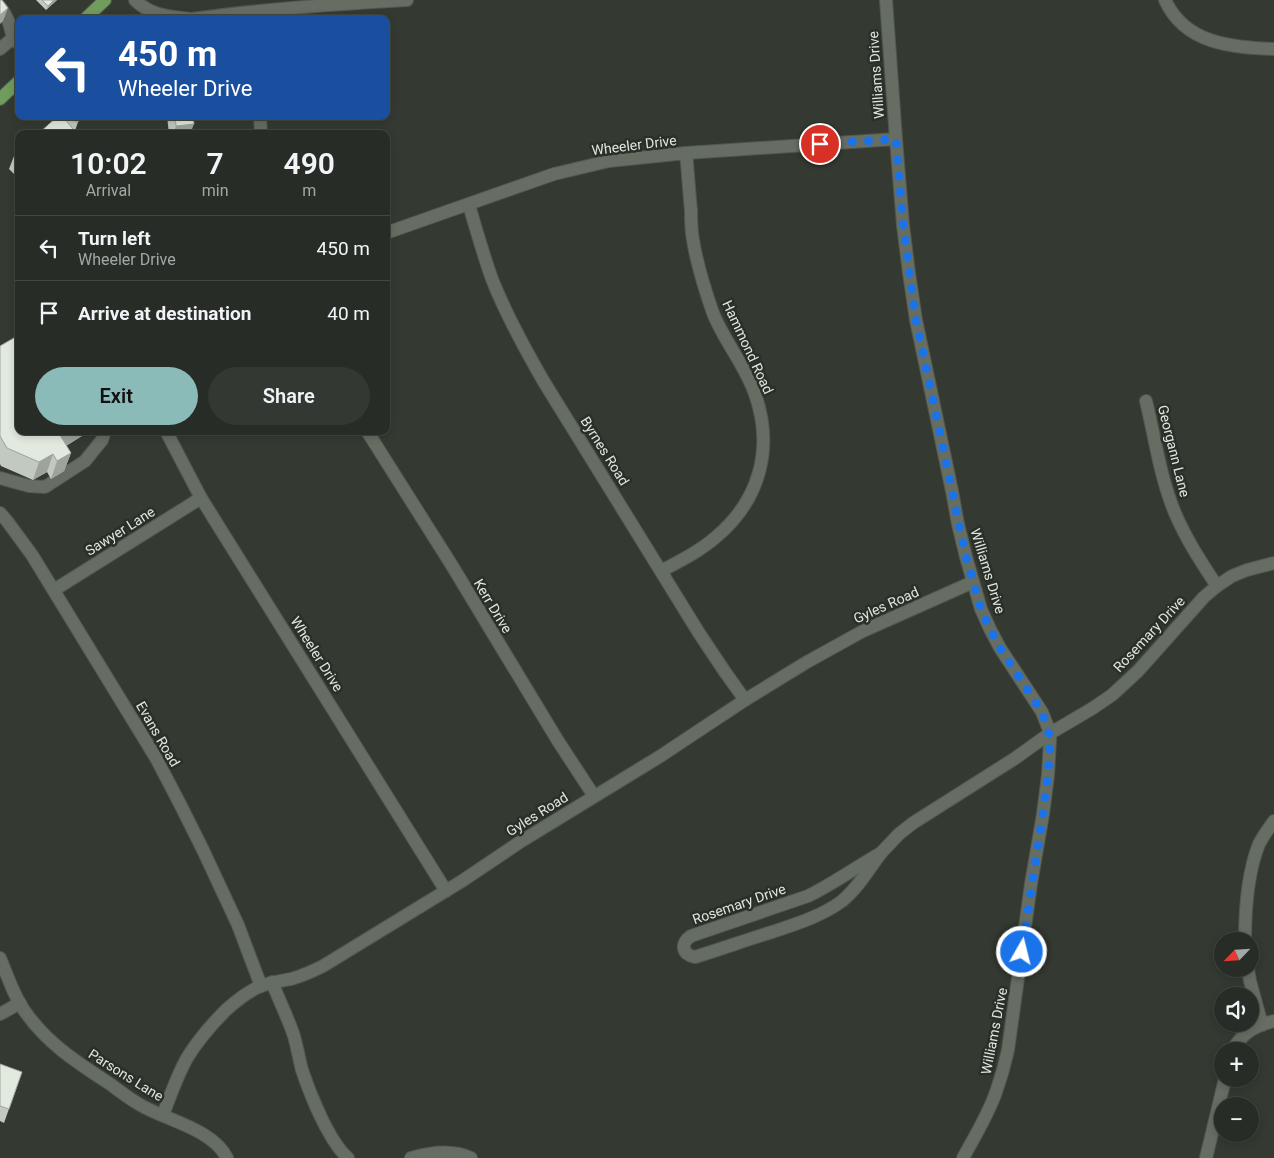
<!DOCTYPE html>
<html lang="en">
<head>
<meta charset="utf-8">
<style>
  :root { --surface:#272c26; --page:#333832; --text:#f1f3f6; --muted:#a4a7a7; --line:#434843; --accent:#8bbbb9 }
  body { margin:0; font-family:Roboto,sans-serif; background:var(--page); color:var(--text); height:100vh; display:flex; flex-direction:column; font-size:19px; white-space:nowrap }
  * { box-sizing:border-box; margin:0 }
  p { font-size:16px; color:var(--muted) }
  .icon { flex:none; width:28px; height:28px; fill:none; stroke:currentColor; stroke-width:2; stroke-linecap:round; stroke-linejoin:round }
  .map { position:relative; flex:1; overflow:hidden }
  .side { position:absolute; left:15px; top:130px; width:375px; height:305px; display:flex; flex-direction:column; background:var(--surface); border-radius:10px; box-shadow:0 2px 8px #0003,0 0 0 1px var(--line) }
  .side>* { flex:none }
  .hud { position:absolute; left:15px; top:15px; width:375px; height:105px; border-radius:10px; box-shadow:0 2px 8px #0003,0 0 0 1px var(--line); background:#1a4fa0; color:#fff; overflow:hidden }
  .needle { width:32px; rotate:245deg }
  .buttons { position:absolute; left:1214px; top:932px; display:grid; gap:10px }
  .buttons a { display:grid; place-items:center; width:45px; height:45px; border-radius:50%; background:var(--surface); box-shadow:0 2px 8px #0003,0 0 0 1px var(--line); font-size:25px }
  .pin { position:absolute; display:grid; place-items:center; width:42px; height:42px; color:#fff; margin:-21px; border:2px solid #fff; border-radius:50%; box-shadow:0 1px 5px #0007 }
  .me { position:absolute; width:55px; margin:-28px; rotate:8deg; stroke-linejoin:round; filter:drop-shadow(0 0 4px #0008) }
  .turn { display:flex; align-items:center; gap:18px; height:105px; padding:0 20px; font-size:22px }
  .turn .icon { width:65px; height:65px; stroke-width:2.5 }
  .turn b { display:block; font-size:35px; line-height:42px }
  .eta { display:flex; justify-content:space-evenly; align-items:center; height:85px; text-align:center }
  .eta b { font-size:30px; font-weight:600; line-height:35px }
  .cta { display:flex; gap:10px; margin-top:auto; padding:10px 20px }
  .cta a { flex:1; height:58px; border-radius:30px; background:var(--accent); color:#111; font-size:20px; font-weight:600; line-height:58px; text-align:center }
  .cta a+a { background:var(--page); color:var(--text) }
  ul { padding:0; list-style:none }
  li { display:flex; align-items:center; gap:15px; height:65px; padding:0 20px; border-top:1px solid var(--line) }
  li div { flex:1 }
  li b { display:block; font-size:19px }
  li em { font-style:normal }
  .map>svg:first-child { display:block }
  .lines { fill:none; stroke-linecap:round; stroke-linejoin:round }
  .minor-casing { stroke:#525851; stroke-width:14 }
  .major-casing { stroke:#525851; stroke-width:14 }
  .minor { stroke:#666d63; stroke-width:12 }
  .major { stroke:#709c5e; stroke-width:12 }
  .wall { fill:#c2c9c0 }
  .shaded-wall { fill:#9ea49c }
  .building { fill:#e2eadf; stroke:#9ea49c }
  .route { stroke:#1a73e8; stroke-width:9; stroke-dasharray:0 16.2 }
  .labels { text-anchor:middle; stroke-width:5; stroke-linejoin:round; paint-order:stroke }
  .street-label { font-size:14px; fill:#e1e5e0; stroke:#2a3028 }
</style>
</head>
<body>
<div class="map">
<svg width="1274" height="1158" viewBox="0 0 1274 1158">
  <rect width="100%" height="100%" fill="#343a32"/>
  <g class="lines">
    <!-- minor casing -->
    <g class="minor-casing">
      <g id="minor">
        <path d="M 135,0 C 151,16 168,16 190,19"/>
        <path d="M 886,0 L 896,139 L 903,225 L 909,273 L 916,320 L 952,491 L 958,524 L 966,557 L 981,609 L 990,629 L 1000,648 L 1042,712 L 1049,730 L 1050,740 L 1048,775 L 1043,814 L 1031,884 L 1008,1050 C 1005,1064 1001,1078 996,1092 C 988,1115 975,1136 963,1158"/>
        <path d="M 1165,0 C 1185,44 1231,47 1274,49"/>
        <path d="M 0,7 C 8,16 10,26 13,38"/>
        <path d="M 192,19 C 264,9 335,4 407,0"/>
        <path d="M 0,49 L 13,38 L 19,44"/>
        <path d="M 260,116 L 261,134"/>
        <path d="M 469,205 C 476,229 483,254 492,279 C 506,315 525,349 544,382 L 699,633 L 725,672 L 745,700"/>
        <path d="M 386,233 L 554,174 L 609,161 L 686,153 L 896,139"/>
        <path d="M 1146,401 C 1155,438 1160,477 1175,513 C 1186,539 1201,562 1217,586"/>
        <path d="M 166,431 L 201,498 L 446,891"/>
        <path d="M 367,431 L 451,564 L 558,741 L 594,796"/>
        <path d="M 0,478 L 29,486 L 45,487 L 85,461 L 102,440 L 105,431"/>
        <path d="M 0,513 L 7,521 L 32,555 L 156,758 L 180,804 L 203,850 L 238,925 L 261,986"/>
        <path d="M 661,571 C 680,561 700,551 716,537 C 760,500 774,448 755,394 C 745,365 724,341 713,313 C 705,290 697,265 693,240 C 691,230 691,220 691,210 C 689,191 688,172 686,153"/>
        <path d="M 54,590 L 201,498"/>
        <path d="M 881,853 L 899,834 L 913,823 L 1014,759 L 1049,734 L 1093,708 L 1112,695 L 1138,671 L 1204,597 L 1217,586 L 1232,576 L 1247,570 L 1274,563"/>
        <path d="M 881,853 C 869,869 858,888 842,901 C 822,916 796,924 772,932 C 746,940 721,949 695,957 C 682,955 680,943 691,936 L 808,896 C 833,884 856,867 881,853 Z"/>
        <path d="M 1245,941 C 1245,909 1247,874 1259,844 C 1263,836 1269,828 1274,821"/>
        <path d="M 0,958 C 8,977 14,997 26,1013 C 49,1045 78,1063 110,1084 C 121,1092 132,1101 144,1107 C 170,1121 213,1130 227,1158"/>
        <path d="M 1248,969 L 1250,981 L 1262,1025"/>
        <path d="M 272,982 C 279,1000 288,1018 294,1036 C 297,1047 299,1058 302,1070 C 310,1094 329,1142 348,1158"/>
        <path d="M 0,1014 L 20,1003"/>
        <path d="M 1232,1051 C 1242,1033 1254,1026 1274,1021"/>
        <path d="M 163,1115 C 170,1096 177,1076 187,1058 C 198,1040 211,1025 226,1010 C 236,1001 248,991 261,986 C 271,982 281,981 291,979 C 302,976 313,971 323,966 L 462,881 L 520,842 L 659,757 L 745,700 L 807,662 L 863,631 L 973,582"/>
        <path d="M 411,1158 C 431,1152 452,1149 471,1158"/>
        <path d="M 1206,1158 L 1225,1079"/>
      </g>
    </g>
    <!-- major casing -->
    <g class="major-casing">
      <g id="major">
        <path d="M 85,19 L 105,0"/>
        <path d="M 0,99 L 19,81"/>
      </g>
    </g>
    <!-- minor -->
    <use href="#minor" class="minor"/>
    <!-- major -->
    <use href="#major" class="major"/>
  </g>
  <!-- wall -->
  <g class="wall">
    <path d="M 36,0 L 57,0 L 46,10 Z"/>
    <path d="M 80,116 L 75,131 L 57,117 Z"/>
    <path d="M 167,116 L 193,116 L 190,134 L 169,134 Z"/>
    <path d="M 19,152 L 19,179 L 9,169 L 14,156 Z"/>
    <path d="M 0,347 L 19,431 L 90,431 L 66,446 L 71,453 L 64,471 L 51,479 L 47,472 L 33,480 L 1,466 L 0,464 Z"/>
    <path d="M 0,1064 L 22,1072 L 4,1123 L 0,1121 Z"/>
  </g>
  <!-- shaded-wall -->
  <g class="shaded-wall">
    <path d="M 54,0 L 57,0 L 46,10 L 48,6 Z"/>
    <path d="M 8,8 L 3,21 L 0,24 L 0,15 Z"/>
    <path d="M 194,124 L 190,134 L 173,134 L 176,126 Z"/>
    <path d="M 67,431 L 90,431 L 54,453 L 60,435 Z"/>
    <path d="M 71,453 L 64,471 L 51,479 L 57,461 Z"/>
    <path d="M 53,454 L 47,472 L 33,480 L 39,462 Z"/>
  </g>
  <!-- building -->
  <g class="building">
    <path d="M 0,0 L 2,0 L 8,8 L 0,15 Z"/>
    <path d="M 42,0 L 54,0 L 48,6 Z"/>
    <path d="M 58,116 L 80,116 L 78,122 L 64,118 L 77,134 L 38,134 Z"/>
    <path d="M 175,116 L 193,116 L 194,124 L 176,126 Z"/>
    <path d="M 222,132 L 222,134 L 197,134 Z"/>
    <path d="M 19,152 L 19,161 L 14,156 Z"/>
    <path d="M 19,335 L 19,431 L 67,431 L 60,435 L 71,453 L 57,461 L 53,454 L 39,462 L 7,448 L 0,436 L 0,346 Z"/>
    <path d="M 0,1064 L 22,1072 L 9,1109 L 0,1106 Z"/>
  </g>
  <g class="lines">
    <!-- route -->
    <path class="route" d="M 820,144 L 896,139 L 903,225 L 916,320 L 966,557 L 981,609 L 990,629 L 1000,648 L 1042,712 L 1048,730 L 1050,740 L 1048,774 L 1043,814 L 1032,884 L 1022,952"/>
  </g>
  <g class="labels">
    <!-- street labels -->
    <g class="street-label">
      <text transform="translate(876 75) rotate(-94)" y="5">Williams Drive</text>
      <text transform="translate(634 145) rotate(-7)" y="5">Wheeler Drive</text>
      <text transform="translate(748 347) rotate(65)" y="5">Hammond Road</text>
      <text transform="translate(605 451) rotate(58)" y="5">Byrnes Road</text>
      <text transform="translate(1174 451) rotate(76)" y="5">Georgann Lane</text>
      <text transform="translate(120 531) rotate(-32)" y="5">Sawyer Lane</text>
      <text transform="translate(988 571) rotate(73)" y="5">Williams Drive</text>
      <text transform="translate(886 605) rotate(-24)" y="5">Gyles Road</text>
      <text transform="translate(493 606) rotate(59)" y="5">Kerr Drive</text>
      <text transform="translate(1149 634) rotate(-47)" y="5">Rosemary Drive</text>
      <text transform="translate(317 654) rotate(58)" y="5">Wheeler Drive</text>
      <text transform="translate(158 734) rotate(60)" y="5">Evans Road</text>
      <text transform="translate(537 814) rotate(-32)" y="5">Gyles Road</text>
      <text transform="translate(739 904) rotate(-19)" y="5">Rosemary Drive</text>
      <text transform="translate(994 1031) rotate(-79)" y="5">Williams Drive</text>
      <text transform="translate(126 1075) rotate(32)" y="5">Parsons Lane</text>
    </g>
  </g>
</svg>
<div class="buttons">
<a><svg class="needle" viewBox="-14 -14 28 28"><path d="M0-13l5 13h-10z" fill="#e53935"/><path d="M0 13l5-13h-10z" fill="#a4a7a7"/></svg></a>
<a><svg class="icon" aria-label="sound" viewBox="0 0 24 24"><path d="M4 9h4l5-4v14l-5-4H4zM17 9q2 3 0 6"/></svg></a>
<a>+</a>
<a>−</a>
</div>
<div class="pin" style="left:820px;top:144px;background:#d93025"><svg class="icon" aria-label="arrive" viewBox="0 0 24 24"><path d="M6 21V4h12l-3 4 3 4H6"/></svg></div>
<svg class="me" style="left:1022px;top:952px" viewBox="-20 -20 40 40"><circle r="17" fill="#1a73e8" stroke="#fff" stroke-width="3"/><path d="M0-11L8 9 0 5-8 9z" fill="#fff"/></svg>
<div class="hud">
<div class="turn"><svg class="icon" aria-label="left" viewBox="0 0 24 24"><path d="M17 20v-9H6M10 6l-5 5 5 5"/></svg><div><b>450 m</b>Wheeler Drive</div></div>
</div>
<section class="side">
<div class="eta">
<div><b>10:02</b><p>Arrival</p></div>
<div><b>7</b><p>min</p></div>
<div><b>490</b><p>m</p></div>
</div>
<ul>
<li><svg class="icon" aria-label="left" viewBox="0 0 24 24"><path d="M17 20v-9H6M10 6l-5 5 5 5"/></svg><div><b>Turn left</b><p>Wheeler Drive</p></div><em>450 m</em></li>
<li><svg class="icon" aria-label="arrive" viewBox="0 0 24 24"><path d="M6 21V4h12l-3 4 3 4H6"/></svg><div><b>Arrive at destination</b></div><em>40 m</em></li>
</ul>
<div class="cta"><a>Exit</a><a>Share</a></div>
</section>
</div>
</body>
</html>
